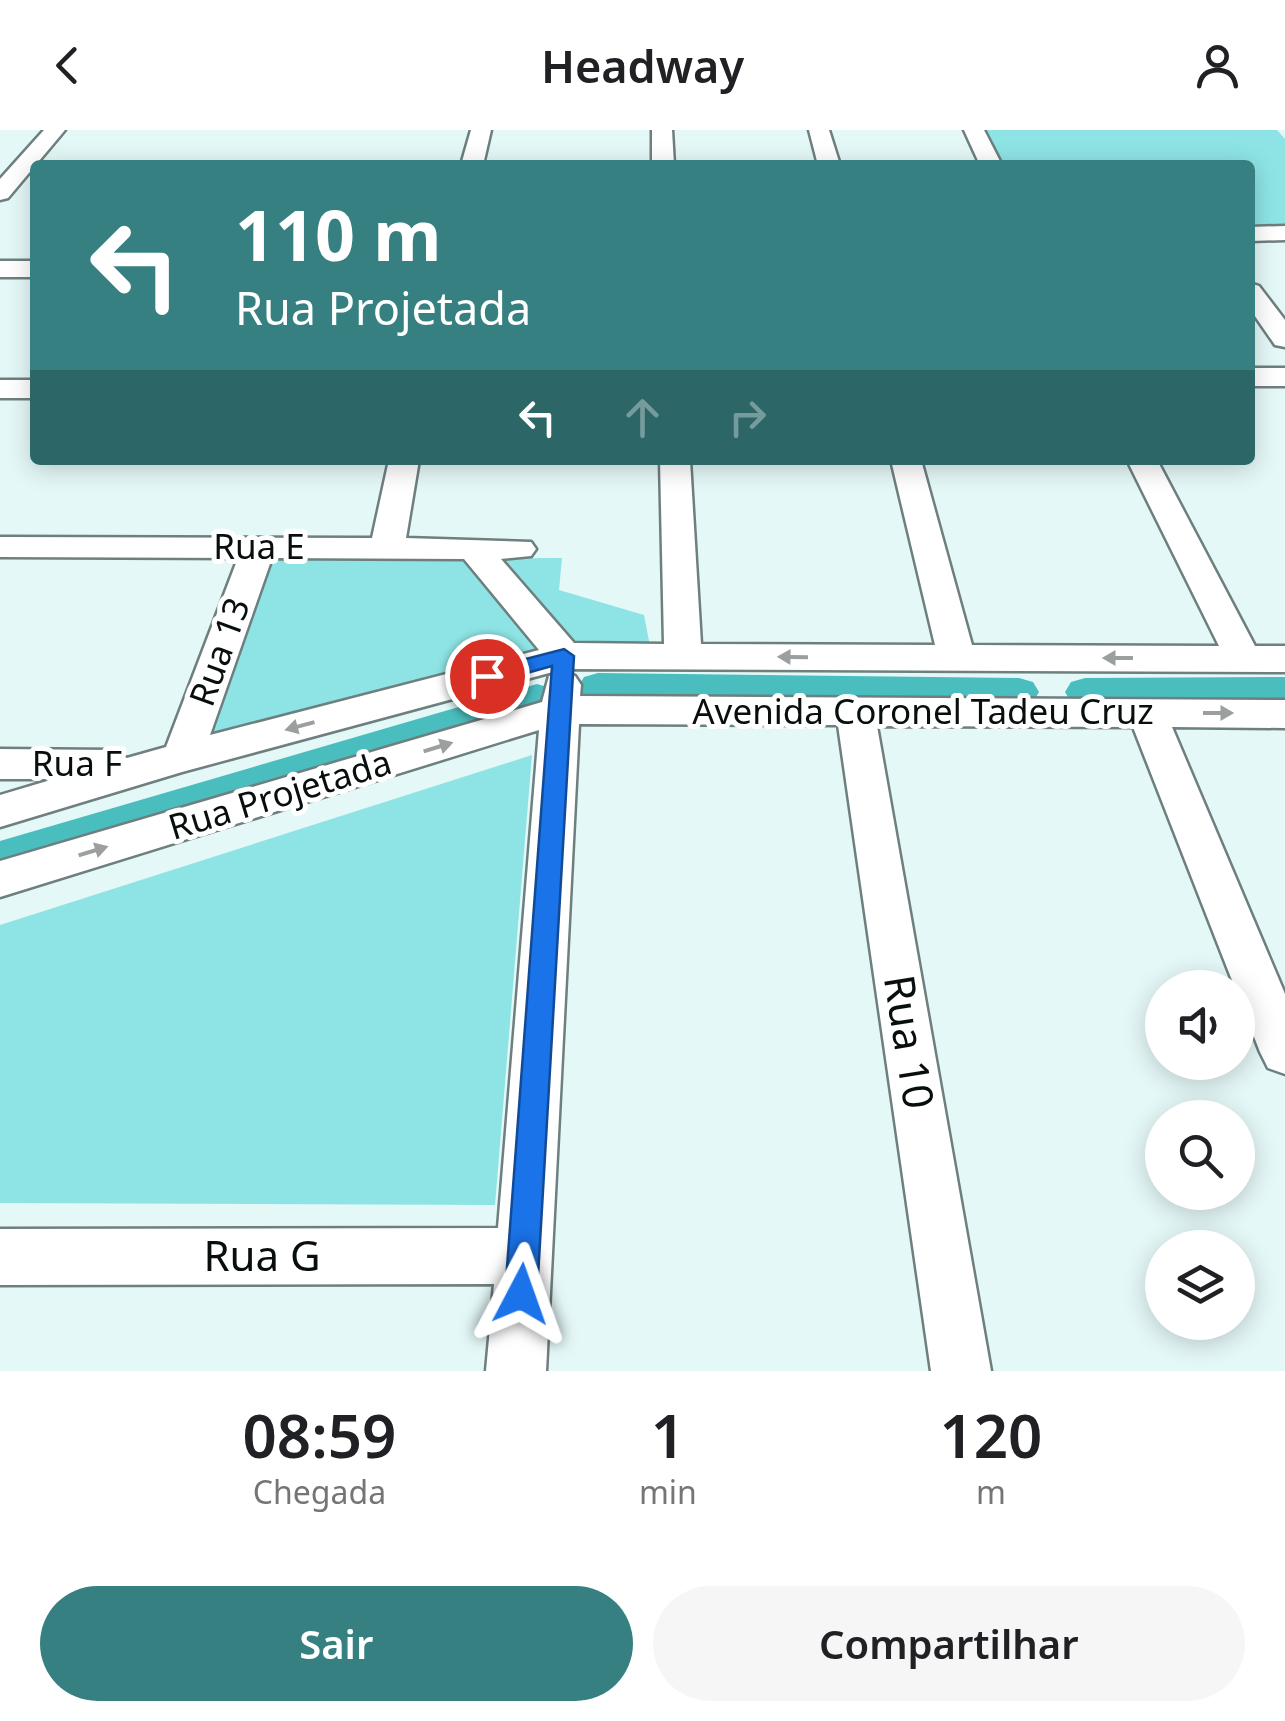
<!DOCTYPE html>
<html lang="pt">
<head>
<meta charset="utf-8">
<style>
  :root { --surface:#fff; --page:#f6f6f6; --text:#202124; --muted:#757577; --accent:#378081 }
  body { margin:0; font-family:"Noto Sans",sans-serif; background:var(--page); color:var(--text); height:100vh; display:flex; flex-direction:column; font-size:38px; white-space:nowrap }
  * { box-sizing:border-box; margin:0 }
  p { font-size:32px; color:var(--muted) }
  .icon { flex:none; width:55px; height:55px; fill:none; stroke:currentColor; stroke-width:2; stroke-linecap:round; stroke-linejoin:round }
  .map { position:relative; height:1241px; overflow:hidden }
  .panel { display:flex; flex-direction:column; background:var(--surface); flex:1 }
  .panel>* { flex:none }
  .banner { position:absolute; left:30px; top:30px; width:1225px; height:305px; border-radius:10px; box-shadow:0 5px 25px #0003; background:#378081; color:#fff; overflow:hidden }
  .fabs { position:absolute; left:1145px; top:840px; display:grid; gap:20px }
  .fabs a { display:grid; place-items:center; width:110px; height:110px; border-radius:50%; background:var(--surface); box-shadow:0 5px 25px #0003; font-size:50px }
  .pin { position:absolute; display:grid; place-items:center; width:85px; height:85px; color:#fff; margin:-42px; border:5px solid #fff; border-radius:50%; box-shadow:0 2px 10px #0007 }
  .me { position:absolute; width:110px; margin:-55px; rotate:4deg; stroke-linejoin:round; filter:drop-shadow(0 0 8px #0008) }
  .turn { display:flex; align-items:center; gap:35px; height:210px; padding:0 40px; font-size:45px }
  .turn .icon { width:130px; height:130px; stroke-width:2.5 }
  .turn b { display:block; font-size:70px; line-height:85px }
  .lanes { display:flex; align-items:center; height:95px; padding:0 40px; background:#0003; justify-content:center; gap:50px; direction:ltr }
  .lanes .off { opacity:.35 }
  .eta { display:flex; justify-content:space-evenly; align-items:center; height:170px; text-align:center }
  .eta b { font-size:60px; font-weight:600; line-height:70px }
  .primary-button { display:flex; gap:20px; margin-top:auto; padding:20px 40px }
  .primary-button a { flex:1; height:115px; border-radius:60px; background:var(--accent); color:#fff; font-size:40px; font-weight:600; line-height:115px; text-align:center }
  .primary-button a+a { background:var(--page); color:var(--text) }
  header { display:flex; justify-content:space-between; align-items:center; height:130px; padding:0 40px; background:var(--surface); font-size:45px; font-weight:600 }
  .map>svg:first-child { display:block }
  .green { fill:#8ee4e5 }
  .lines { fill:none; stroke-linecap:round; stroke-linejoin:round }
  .canal { fill:#4abdbf; fill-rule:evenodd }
  .minor-casing { stroke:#6e7f7f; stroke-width:5 }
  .minor { fill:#fff; fill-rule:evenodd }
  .oneway { fill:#9c9f9f }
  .route { fill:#1a73e8; stroke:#114b97; stroke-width:2.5 }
  .labels { text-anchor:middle; stroke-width:10; stroke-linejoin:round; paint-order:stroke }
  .street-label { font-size:35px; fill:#080e0e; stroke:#fff }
  .near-street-label { font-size:42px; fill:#080e0e; stroke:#fff }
</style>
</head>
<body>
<header><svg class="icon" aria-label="back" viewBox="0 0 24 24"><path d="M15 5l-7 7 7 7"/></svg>Headway<svg class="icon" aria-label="person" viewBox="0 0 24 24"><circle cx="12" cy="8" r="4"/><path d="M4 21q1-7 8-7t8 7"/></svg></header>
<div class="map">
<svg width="1285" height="1241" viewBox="0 0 1285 1241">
  <rect width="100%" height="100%" fill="#e5f8f8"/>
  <!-- green -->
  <g class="green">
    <path d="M 982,0 L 1277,0 L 1285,9 L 1285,99 L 1250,99 L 1250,35 L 1001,35 Z"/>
    <path d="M 562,428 L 559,460 L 644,485 L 650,516 L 207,608 L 265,430 Z"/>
    <path d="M 532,625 L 495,1075 L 0,1073 L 0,795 Z"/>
  </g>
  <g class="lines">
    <!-- canal -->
    <g class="canal">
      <path d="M 598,543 L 1019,548 L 1033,552 L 1039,562 L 1033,572 L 1019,576 L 598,571 L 584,567 L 578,557 L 584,547 Z"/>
      <path d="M 1285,547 L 1285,575 L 1085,576 L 1071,572 L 1065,562 L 1071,552 L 1085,548 Z"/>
      <path d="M 537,554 L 551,558 L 557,568 L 551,578 L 0,747 L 0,711 Z"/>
    </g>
    <!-- minor casing -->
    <g class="minor-casing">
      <g id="minor">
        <path d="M 44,0 L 65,0 L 8,68 L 0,70 L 0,49 Z"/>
        <path d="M 471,0 L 491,0 L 483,35 L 461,35 Z"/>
        <path d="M 652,0 L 672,0 L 674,35 L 652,35 Z"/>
        <path d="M 809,0 L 829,0 L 840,35 L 818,35 Z"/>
        <path d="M 964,0 L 984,0 L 1002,35 L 980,35 Z"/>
        <path d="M 1285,96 L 1285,110 L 1250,111 L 1250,97 Z"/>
        <rect x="0" y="131" width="35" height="16"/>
        <path d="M 1250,153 L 1259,156 L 1285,190 L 1285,217 L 1275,215 L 1250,179 Z"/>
        <rect x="1250" y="238" width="35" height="18"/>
        <rect x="0" y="250" width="35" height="18"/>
        <path d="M 389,330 L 419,330 L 406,408 L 531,412 L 536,419 L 531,426 L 501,429 L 574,513 L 664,514 L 660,330 L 690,330 L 701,514 L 935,515 L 891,330 L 921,330 L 972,515 L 1219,516 L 1127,330 L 1157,330 L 1255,516 L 1285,516 L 1285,542 L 564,539 L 182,642 L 0,697 L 0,665 L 54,649 L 0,649 L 0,619 L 111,620 L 127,628 L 166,617 L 238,428 L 0,427 L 0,407 L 372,408 ZM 272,428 L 464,429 L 539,520 L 210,605 Z"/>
        <path d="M 562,542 L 575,546 L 581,555 L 580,566 L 1285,570 L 1285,598 L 1172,597 L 1285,864 L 1285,944 L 1268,938 L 1260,922 L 1133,597 L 877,596 L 991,1241 L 931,1241 L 838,595 L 579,594 L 546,1241 L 486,1241 L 494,1154 L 0,1155 L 0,1099 L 498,1098 L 539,600 L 0,767 L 0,731 L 542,572 L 549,546 Z"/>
      </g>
    </g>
    <!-- minor -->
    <use href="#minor" class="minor"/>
  </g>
  <!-- one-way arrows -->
  <defs><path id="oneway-solid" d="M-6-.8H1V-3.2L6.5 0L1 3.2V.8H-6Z" transform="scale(2.5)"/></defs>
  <g class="oneway">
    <use href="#oneway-solid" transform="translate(793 527) rotate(-179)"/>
    <use href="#oneway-solid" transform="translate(1118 528) rotate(-180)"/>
    <use href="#oneway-solid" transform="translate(1218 583)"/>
    <use href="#oneway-solid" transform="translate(300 596) rotate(165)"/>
    <use href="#oneway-solid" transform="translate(438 617) rotate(-17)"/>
    <use href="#oneway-solid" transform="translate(93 721) rotate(-17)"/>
  </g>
  <!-- route -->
  <path class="route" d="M 564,519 L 574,526 L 537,1164 L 532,1176 L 521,1180 L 510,1176 L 505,1164 L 552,536 L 487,554 L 477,546 L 480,541 Z"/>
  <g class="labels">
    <!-- street labels -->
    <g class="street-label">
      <text x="259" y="429">Rua E</text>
      <text transform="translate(220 522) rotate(-70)" y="12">Rua 13</text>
      <text x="923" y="594">Avenida Coronel Tadeu Cruz</text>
      <text x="77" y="646">Rua F</text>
      <text transform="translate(280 665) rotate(-17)" y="12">Rua Projetada</text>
    </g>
    <!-- near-street labels -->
    <g class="near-street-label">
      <text transform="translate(909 912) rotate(81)" y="15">Rua 10</text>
      <text x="262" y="1141">Rua G</text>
    </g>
  </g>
</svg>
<div class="fabs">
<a><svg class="icon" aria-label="sound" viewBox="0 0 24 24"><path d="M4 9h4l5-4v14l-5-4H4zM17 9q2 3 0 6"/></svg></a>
<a><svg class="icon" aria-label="search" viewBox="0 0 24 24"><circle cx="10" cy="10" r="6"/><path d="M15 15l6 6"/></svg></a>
<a><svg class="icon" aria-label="layers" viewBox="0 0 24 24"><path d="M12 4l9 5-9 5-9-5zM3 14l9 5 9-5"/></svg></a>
</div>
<div class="pin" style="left:487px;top:546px;background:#d93025"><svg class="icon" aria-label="arrive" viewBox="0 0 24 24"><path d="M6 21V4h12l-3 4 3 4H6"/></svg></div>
<svg class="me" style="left:521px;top:1164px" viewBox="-20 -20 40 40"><path d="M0-17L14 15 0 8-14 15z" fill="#1a73e8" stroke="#fff" stroke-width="4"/></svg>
<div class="banner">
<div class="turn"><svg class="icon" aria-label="left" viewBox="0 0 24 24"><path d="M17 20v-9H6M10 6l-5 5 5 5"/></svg><div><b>110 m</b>Rua Projetada</div></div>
<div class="lanes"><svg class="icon" aria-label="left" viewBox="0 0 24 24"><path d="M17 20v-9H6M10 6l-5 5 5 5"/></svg><svg class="icon off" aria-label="ahead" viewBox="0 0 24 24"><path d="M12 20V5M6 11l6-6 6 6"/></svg><svg class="icon off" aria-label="right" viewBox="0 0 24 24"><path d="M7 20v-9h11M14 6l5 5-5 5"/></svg></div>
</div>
</div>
<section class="panel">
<div class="eta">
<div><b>08:59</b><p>Chegada</p></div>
<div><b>1</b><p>min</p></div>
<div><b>120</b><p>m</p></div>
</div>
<div class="primary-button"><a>Sair</a><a>Compartilhar</a></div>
</section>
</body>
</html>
